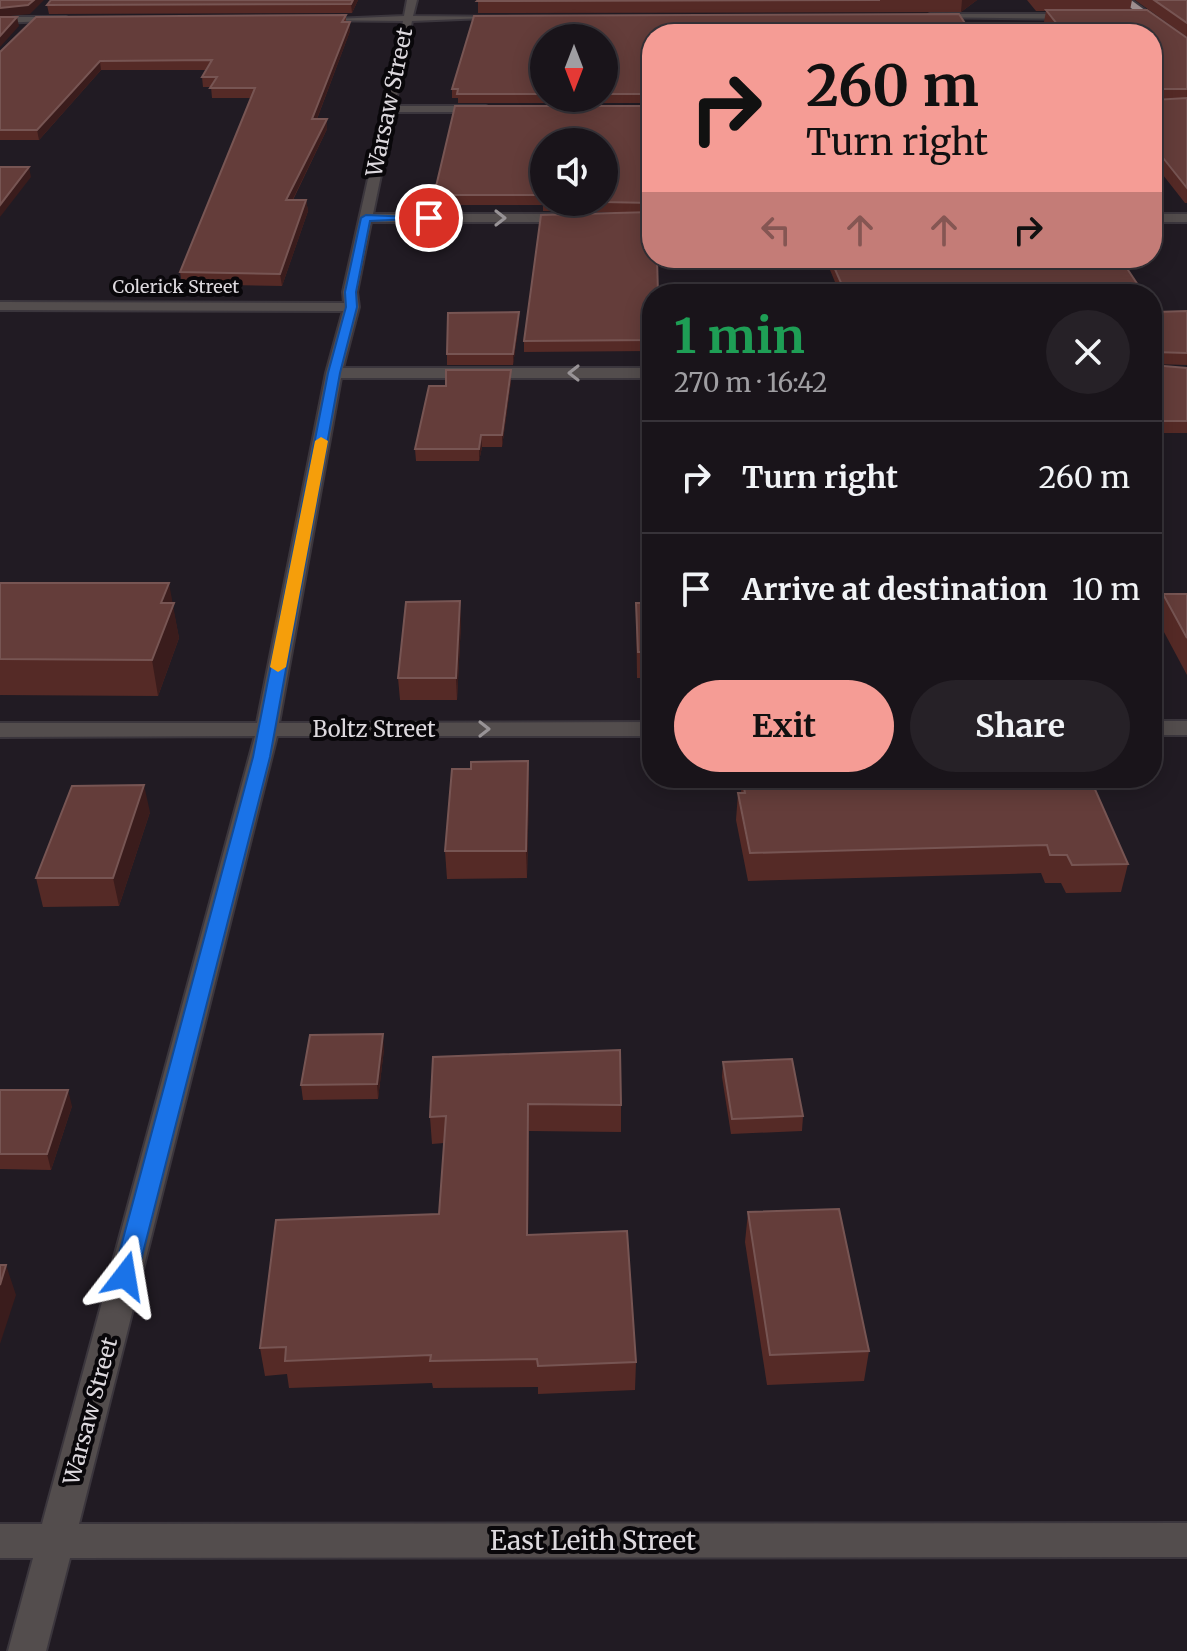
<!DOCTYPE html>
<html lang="en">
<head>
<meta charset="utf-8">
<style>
  :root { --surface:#19141a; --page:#262127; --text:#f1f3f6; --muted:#9f9ea2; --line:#373339; --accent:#f59c95 }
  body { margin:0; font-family:Merriweather,serif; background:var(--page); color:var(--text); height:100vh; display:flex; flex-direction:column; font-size:30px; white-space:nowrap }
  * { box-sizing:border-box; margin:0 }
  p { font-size:26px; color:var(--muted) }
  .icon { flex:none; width:44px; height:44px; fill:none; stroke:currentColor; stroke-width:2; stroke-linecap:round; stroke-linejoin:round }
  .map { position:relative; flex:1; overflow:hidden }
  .panel { position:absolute; left:642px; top:284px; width:520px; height:504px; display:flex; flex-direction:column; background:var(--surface); border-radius:32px; box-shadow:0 4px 20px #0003,0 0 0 2px var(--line) }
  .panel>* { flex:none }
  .guide { position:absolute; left:642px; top:24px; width:520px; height:244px; border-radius:32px; box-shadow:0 4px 20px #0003,0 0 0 2px var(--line); background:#f59c95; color:#111; overflow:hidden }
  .needle { width:52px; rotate:180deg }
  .buttons { position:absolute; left:530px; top:24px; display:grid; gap:16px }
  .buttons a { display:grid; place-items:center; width:88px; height:88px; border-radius:50%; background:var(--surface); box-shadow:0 4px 20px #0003,0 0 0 2px var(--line); font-size:40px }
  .pin { position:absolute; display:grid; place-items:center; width:68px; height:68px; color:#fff; margin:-34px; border:4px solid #fff; border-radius:50%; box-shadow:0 2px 8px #0007 }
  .me { position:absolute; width:88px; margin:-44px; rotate:14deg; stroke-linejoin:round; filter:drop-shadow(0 0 6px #0008) }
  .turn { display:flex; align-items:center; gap:28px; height:168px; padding:0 32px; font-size:36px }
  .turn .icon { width:104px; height:104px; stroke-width:2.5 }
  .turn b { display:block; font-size:56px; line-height:68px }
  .lanes { display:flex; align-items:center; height:76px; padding:0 32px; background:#0003; justify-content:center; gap:40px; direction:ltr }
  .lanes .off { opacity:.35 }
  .round { display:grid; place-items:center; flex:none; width:84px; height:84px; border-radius:42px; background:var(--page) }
  .summary { display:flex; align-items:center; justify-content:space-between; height:136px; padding:0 32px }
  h1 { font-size:48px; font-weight:700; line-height:60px; color:#1e9e55 }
  .cta { display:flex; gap:16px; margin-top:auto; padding:16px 32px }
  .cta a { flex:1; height:92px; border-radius:48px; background:var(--accent); color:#111; font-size:32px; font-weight:700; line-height:92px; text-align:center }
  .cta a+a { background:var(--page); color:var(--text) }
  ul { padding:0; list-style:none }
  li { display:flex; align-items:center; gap:24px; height:112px; padding:0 32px; border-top:2px solid var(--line) }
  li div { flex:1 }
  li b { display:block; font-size:30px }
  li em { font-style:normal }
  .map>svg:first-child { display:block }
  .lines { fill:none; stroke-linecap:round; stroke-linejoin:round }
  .minor-casing { stroke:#3b363d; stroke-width:4 }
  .highway-casing { stroke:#3b363d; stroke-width:4 }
  .minor { fill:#534d4d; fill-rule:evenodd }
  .highway { fill:#9d8e8f; fill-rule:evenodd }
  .wall { fill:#552a26; fill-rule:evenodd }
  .shaded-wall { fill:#3a1c1c }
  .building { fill:#643d3a; stroke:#775553; stroke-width:2 }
  .oneway { stroke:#989396 }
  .route { fill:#1a73e8; stroke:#114b97; stroke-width:2 }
  .slow { fill:#f59e0b }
  .labels { text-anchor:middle; stroke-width:8; stroke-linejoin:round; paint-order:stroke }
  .far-street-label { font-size:18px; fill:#ddd9de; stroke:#09070a }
  .street-label { font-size:22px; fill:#ddd9de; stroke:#09070a }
  .near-street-label { font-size:26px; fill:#ddd9de; stroke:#09070a }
</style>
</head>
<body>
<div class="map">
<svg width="1187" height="1651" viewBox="0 0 1187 1651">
  <rect width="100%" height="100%" fill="#211b23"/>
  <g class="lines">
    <!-- minor casing -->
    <g class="minor-casing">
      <g id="minor">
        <path d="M 407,0 L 417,0 L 413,16 L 511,17 L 412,21 L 395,106 L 486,106 L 492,109 L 486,112 L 394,112 L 373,214 L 571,214 L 578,218 L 571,222 L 371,222 L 357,292 L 359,307 L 343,368 L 652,368 L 652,378 L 341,378 L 279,723 L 652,722 L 652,736 L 277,736 L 79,1524 L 1187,1523 L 1187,1557 L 70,1558 L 46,1651 L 8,1651 L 33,1558 L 0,1558 L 0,1524 L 42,1524 L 255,736 L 0,737 L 0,723 L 257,723 L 326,373 L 343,311 L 0,310 L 0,302 L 344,303 L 343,292 L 403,21 L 310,20 L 404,16 Z"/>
        <path d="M 1078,14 L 1081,19 L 925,17 L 930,14 Z"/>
        <path d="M 0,17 L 66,17 L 71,20 L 0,23 Z"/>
        <rect x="1152" y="214" width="35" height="8"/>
        <rect x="1152" y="721" width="35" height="14"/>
      </g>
    </g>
    <!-- highway casing -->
    <g class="highway-casing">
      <path id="highway" d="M 1120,0 L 1131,0 L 1187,41 L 1187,49 Z"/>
    </g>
    <!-- minor -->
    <use href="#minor" class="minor"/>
    <!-- highway -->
    <use href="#highway" class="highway"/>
  </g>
  <!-- wall -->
  <g class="wall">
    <path d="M 51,0 L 358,0 L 352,13 L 49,14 L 47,5 Z"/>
    <path d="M 478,0 L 977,0 L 961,12 L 478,13 Z"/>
    <path d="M 1027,0 L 1132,0 L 1130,10 L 1187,38 L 1187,203 L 1185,203 L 1152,161 L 1152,34 L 1053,34 L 1044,22 L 1046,11 L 1036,11 Z"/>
    <path d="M 1135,0 L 1187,0 L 1187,37 Z"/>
    <path d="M 959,14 L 972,34 L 652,34 L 652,103 L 458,103 L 458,98 L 452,98 L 452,89 L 474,16 ZM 544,38 L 604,38 L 604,98 L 544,98 Z"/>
    <path d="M 346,15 L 346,22 L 350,22 L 350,31 L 317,119 L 327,129 L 293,200 L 306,200 L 308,211 L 282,286 L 182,284 L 180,272 L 251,98 L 212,98 L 211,87 L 203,87 L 202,77 L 207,70 L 101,70 L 39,140 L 0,140 L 0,52 Z"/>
    <path d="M 455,106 L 652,106 L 652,258 L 657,258 L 658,294 L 652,294 L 652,351 L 524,352 L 524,341 L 541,215 L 640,213 L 543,211 L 543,205 L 435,205 L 434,195 ZM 544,142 L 604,142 L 604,202 L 544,202 Z"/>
    <path d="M 825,258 L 1120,258 L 1144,294 L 840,294 Z"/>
    <path d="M 1187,311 L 1187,365 L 1152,364 L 1156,312 Z"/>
    <path d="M 519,312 L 519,322 L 513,365 L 447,365 L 447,354 Z"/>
    <path d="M 1152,365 L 1187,368 L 1187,433 L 1152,433 Z"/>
    <path d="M 511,370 L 511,381 L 502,447 L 482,447 L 479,461 L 416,461 L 415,449 L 446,386 Z"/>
    <path d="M 0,583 L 172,603 L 179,638 L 158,696 L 0,695 Z"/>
    <path d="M 1163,594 L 1187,594 L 1187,675 L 1157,619 Z"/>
    <path d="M 636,603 L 652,603 L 652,688 L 643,688 L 643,678 L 637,678 Z"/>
    <path d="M 461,623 L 457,700 L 400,700 L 398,678 Z"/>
    <path d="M 528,761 L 529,788 L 527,878 L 447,879 L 445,851 L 471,769 Z"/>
    <path d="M 742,778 L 1090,778 L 1128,864 L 1121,892 L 1066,893 L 1061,883 L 1045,883 L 1041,873 L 748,881 L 736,820 L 738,793 L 741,793 Z"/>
    <path d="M 150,812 L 119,906 L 43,907 L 36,878 Z"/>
    <path d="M 384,1049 L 378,1099 L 303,1100 L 301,1085 Z"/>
    <path d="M 433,1057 L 621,1105 L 621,1132 L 529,1131 L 528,1235 L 636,1362 L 635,1390 L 538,1394 L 538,1387 L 433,1388 L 432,1383 L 289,1388 L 287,1374 L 265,1376 L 260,1348 L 439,1214 L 444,1143 L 432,1144 L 430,1117 Z"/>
    <path d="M 723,1062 L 803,1116 L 802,1131 L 731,1134 L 722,1077 Z"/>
    <path d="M 0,1090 L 72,1106 L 51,1170 L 0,1169 Z"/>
    <path d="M 748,1212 L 869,1351 L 864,1381 L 767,1385 L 745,1242 Z"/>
  </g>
  <!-- shaded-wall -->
  <g class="shaded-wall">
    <path d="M 34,0 L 44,0 L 30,14 L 0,17 L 0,8 Z"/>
    <path d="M 353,0 L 358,0 L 352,13 L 351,4 Z"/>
    <path d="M 962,0 L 977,0 L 961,12 Z"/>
    <path d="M 17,17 L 19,26 L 0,47 L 0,36 Z"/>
    <path d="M 350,22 L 350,31 L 313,129 L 312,119 Z"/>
    <path d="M 100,61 L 101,70 L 39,140 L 37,130 Z"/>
    <path d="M 327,119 L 327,129 L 287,211 L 286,200 Z"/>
    <path d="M 29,167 L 31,177 L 0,217 L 0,205 Z"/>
    <path d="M 306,200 L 308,211 L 282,286 L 280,274 Z"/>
    <path d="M 519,312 L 519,322 L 513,365 L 513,354 Z"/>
    <path d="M 511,370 L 511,381 L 502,447 L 502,435 Z"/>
    <path d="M 481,435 L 482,447 L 479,461 L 479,449 Z"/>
    <path d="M 169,583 L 179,638 L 158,696 L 152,660 L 161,603 Z"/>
    <path d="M 460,601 L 461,623 L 457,700 L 456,678 Z"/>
    <path d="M 528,761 L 529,788 L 527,878 L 526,851 Z"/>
    <path d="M 144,785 L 150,812 L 119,906 L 113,878 Z"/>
    <path d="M 383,1034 L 384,1049 L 378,1099 L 377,1084 Z"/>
    <path d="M 68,1090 L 72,1106 L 51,1170 L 47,1154 Z"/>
    <path d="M 528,1104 L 529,1131 L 528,1262 L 527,1235 Z"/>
    <path d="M 6,1265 L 16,1295 L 0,1344 L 0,1285 Z"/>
  </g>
  <!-- building -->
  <g class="building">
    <path d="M 0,0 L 34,0 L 28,5 L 0,8 Z"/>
    <path d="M 51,0 L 353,0 L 351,4 L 47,5 Z"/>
    <path d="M 478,0 L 880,0 L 477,1 Z"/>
    <path d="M 1154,0 L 1187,0 L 1187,23 Z"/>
    <path d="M 1046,10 L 1147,10 L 1187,38 L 1187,89 L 1152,89 L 1154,100 L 1187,98 L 1187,188 L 1152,144 L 1152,34 L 1065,34 Z"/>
    <path d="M 959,14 L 972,34 L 652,34 L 652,94 L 604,94 L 604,38 L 544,38 L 544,94 L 457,94 L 458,89 L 452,89 L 474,16 Z"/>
    <path d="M 346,15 L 342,22 L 350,22 L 312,119 L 327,119 L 286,200 L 306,200 L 280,274 L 180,272 L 255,88 L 210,88 L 217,77 L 202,77 L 212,60 L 100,61 L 37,130 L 0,130 L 0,52 L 36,17 Z"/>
    <path d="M 0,17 L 17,17 L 0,36 Z"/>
    <path d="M 455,106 L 652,106 L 652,203 L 604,202 L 604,142 L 544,142 L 544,201 L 543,201 L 543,195 L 434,195 Z"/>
    <path d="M 0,167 L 29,167 L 0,205 Z"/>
    <path d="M 652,212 L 652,258 L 657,258 L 658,294 L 652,294 L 652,340 L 524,341 L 541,215 Z"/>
    <path d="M 830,258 L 1120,258 L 1144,294 L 846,294 Z"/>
    <path d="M 1152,306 L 1156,312 L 1187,311 L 1187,353 L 1154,352 L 1152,362 Z"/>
    <path d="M 519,312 L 513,354 L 447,354 L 448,313 Z"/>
    <path d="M 1152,365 L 1187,368 L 1187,421 L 1152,421 Z"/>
    <path d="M 446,370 L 511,370 L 502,435 L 481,435 L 479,449 L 415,449 L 429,386 L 446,386 Z"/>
    <path d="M 0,583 L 169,583 L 161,603 L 174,603 L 152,660 L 0,659 Z"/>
    <path d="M 1163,594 L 1187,594 L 1187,638 Z"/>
    <path d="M 460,601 L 456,678 L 398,678 L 406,602 Z"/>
    <path d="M 636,603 L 652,603 L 652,662 L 644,662 L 644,652 L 638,652 Z"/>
    <path d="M 528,761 L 526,851 L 445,851 L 452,769 L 471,769 L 471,762 Z"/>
    <path d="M 742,778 L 1090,778 L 1128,864 L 1072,865 L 1067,855 L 1050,855 L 1047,845 L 750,853 L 738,793 L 745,793 Z"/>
    <path d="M 144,785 L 113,878 L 36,878 L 72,786 Z"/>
    <path d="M 383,1034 L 377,1084 L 301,1085 L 310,1035 Z"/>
    <path d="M 620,1050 L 621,1105 L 528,1104 L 527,1235 L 627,1231 L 636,1362 L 538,1366 L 537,1359 L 430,1361 L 431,1355 L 285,1361 L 286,1347 L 260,1348 L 276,1220 L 439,1214 L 446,1116 L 430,1117 L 433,1057 Z"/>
    <path d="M 792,1059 L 803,1116 L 732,1119 L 723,1062 Z"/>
    <path d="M 0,1090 L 68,1090 L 47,1154 L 0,1154 Z"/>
    <path d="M 839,1209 L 869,1351 L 770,1355 L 748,1212 Z"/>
    <path d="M 0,1265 L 6,1265 L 0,1285 Z"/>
  </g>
  <!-- one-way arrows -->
  <defs><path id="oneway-chevron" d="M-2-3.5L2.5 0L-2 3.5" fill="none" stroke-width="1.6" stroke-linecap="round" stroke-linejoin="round" transform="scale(2)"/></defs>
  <g class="oneway">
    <use href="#oneway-chevron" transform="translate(500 218)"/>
    <use href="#oneway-chevron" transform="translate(574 373) rotate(180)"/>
    <use href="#oneway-chevron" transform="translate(484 729)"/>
  </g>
  <!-- route -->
  <path class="route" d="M 366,215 L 434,218 L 370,221 L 356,292 L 357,307 L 340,373 L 270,757 L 137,1276 L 134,1283 L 125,1286 L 117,1283 L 113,1276 L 253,757 L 328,373 L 346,307 L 345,292 L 361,218 Z"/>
  <!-- slow -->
  <path class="slow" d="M 321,437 L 328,441 L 286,667 L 278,672 L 270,667 L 315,441 Z"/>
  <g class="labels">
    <!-- far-street labels -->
    <g class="far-street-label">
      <text x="176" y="293">Colerick Street</text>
    </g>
    <!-- street labels -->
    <g class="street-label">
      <text transform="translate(389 102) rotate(-78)" y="8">Warsaw Street</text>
      <text x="374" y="737">Boltz Street</text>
      <text transform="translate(90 1411) rotate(-75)" y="8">Warsaw Street</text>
    </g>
    <!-- near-street labels -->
    <g class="near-street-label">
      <text x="593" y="1550">East Leith Street</text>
    </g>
  </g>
</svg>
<div class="buttons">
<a><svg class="needle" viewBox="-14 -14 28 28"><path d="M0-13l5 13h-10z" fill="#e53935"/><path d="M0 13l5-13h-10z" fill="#9f9ea2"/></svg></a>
<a><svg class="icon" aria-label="sound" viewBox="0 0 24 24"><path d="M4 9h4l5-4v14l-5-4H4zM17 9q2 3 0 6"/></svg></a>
</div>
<div class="pin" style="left:429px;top:218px;background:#d93025"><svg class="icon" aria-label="arrive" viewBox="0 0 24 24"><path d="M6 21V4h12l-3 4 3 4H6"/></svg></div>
<svg class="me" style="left:125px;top:1276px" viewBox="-20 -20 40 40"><path d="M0-17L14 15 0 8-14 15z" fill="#1a73e8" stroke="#fff" stroke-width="4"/></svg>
<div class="guide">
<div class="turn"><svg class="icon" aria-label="right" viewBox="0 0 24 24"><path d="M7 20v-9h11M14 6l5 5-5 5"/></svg><div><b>260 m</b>Turn right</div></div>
<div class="lanes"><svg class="icon off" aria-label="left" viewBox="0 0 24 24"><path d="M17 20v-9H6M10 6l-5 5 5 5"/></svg><svg class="icon off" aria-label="ahead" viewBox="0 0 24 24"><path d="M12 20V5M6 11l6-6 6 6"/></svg><svg class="icon off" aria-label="ahead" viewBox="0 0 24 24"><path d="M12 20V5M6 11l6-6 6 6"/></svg><svg class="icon" aria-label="right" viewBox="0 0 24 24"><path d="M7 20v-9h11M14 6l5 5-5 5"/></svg></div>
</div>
<section class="panel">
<div class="summary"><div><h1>1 min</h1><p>270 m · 16:42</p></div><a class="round"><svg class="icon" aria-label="close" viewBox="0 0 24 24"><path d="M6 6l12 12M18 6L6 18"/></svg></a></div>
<ul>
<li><svg class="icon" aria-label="right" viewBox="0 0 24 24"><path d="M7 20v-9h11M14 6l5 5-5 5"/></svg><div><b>Turn right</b></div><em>260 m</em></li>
<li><svg class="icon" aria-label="arrive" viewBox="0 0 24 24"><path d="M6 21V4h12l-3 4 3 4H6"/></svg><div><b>Arrive at destination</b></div><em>10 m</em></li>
</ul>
<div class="cta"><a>Exit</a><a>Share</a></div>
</section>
</div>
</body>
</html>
